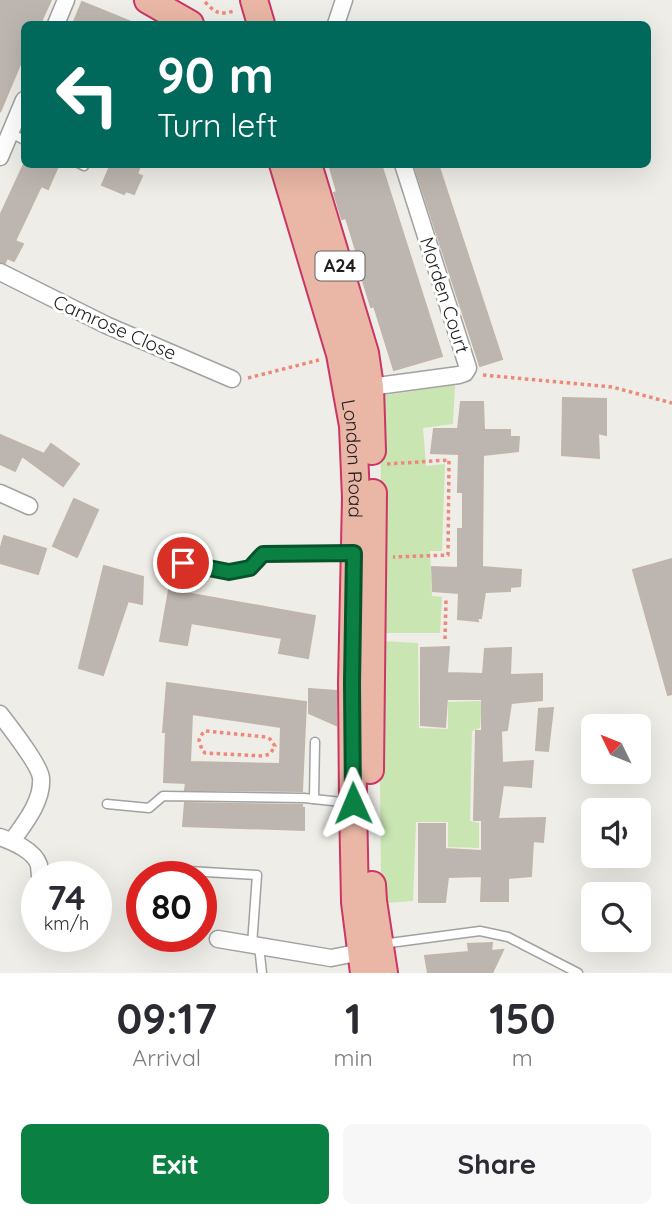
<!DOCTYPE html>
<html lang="en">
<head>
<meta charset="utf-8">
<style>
  :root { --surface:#fff; --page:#f7f7f7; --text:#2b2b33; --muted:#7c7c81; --accent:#0b8043 }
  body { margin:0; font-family:Quicksand,sans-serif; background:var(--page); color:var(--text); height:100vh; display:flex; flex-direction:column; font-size:26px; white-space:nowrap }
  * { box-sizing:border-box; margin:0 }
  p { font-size:23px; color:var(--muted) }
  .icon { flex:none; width:38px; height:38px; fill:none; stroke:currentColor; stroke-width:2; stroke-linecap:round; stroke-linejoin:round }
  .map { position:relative; height:973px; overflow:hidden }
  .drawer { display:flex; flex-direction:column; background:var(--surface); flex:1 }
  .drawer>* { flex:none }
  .hud { position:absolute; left:21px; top:21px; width:630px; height:147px; border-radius:10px; box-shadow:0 7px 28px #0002; background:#00695c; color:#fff; overflow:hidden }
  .needle { width:46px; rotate:313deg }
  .fabs { position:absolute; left:581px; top:714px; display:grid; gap:14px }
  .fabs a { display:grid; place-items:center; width:70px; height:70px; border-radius:10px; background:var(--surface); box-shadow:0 7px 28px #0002; font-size:35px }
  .speed { position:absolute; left:21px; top:861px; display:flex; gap:14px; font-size:35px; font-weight:700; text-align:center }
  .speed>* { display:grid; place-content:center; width:91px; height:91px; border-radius:50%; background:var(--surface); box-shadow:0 7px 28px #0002; line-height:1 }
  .speed small { font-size:18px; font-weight:400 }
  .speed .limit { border:10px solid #d22; background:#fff; color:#111 }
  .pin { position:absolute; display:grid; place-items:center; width:60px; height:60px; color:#fff; margin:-30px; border:4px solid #fff; border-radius:50%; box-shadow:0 2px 7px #0007 }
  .me { position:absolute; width:77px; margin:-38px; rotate:359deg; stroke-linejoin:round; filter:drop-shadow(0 0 5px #0008) }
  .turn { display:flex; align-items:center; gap:24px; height:147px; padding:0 21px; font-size:32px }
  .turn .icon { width:91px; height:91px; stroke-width:2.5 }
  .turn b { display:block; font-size:49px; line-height:60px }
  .eta { display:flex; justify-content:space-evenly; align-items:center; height:119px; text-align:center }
  .eta b { font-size:42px; font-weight:700; line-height:49px }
  .cta { display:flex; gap:14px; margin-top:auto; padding:14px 21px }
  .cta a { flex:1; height:80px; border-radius:10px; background:var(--accent); color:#fff; font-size:28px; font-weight:700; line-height:80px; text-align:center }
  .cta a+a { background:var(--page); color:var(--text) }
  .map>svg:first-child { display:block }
  .grass { fill:#c9e5b2 }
  .building { fill:#bdb6b0; stroke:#c0b5ab; stroke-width:2; fill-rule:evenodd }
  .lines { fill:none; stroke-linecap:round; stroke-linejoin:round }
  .service-casing { stroke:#a1a1a1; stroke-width:11 }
  .minor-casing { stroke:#a1a1a1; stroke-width:19 }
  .trunk-casing { stroke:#cb3665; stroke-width:30 }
  .path { stroke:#ed897a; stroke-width:3.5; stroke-dasharray:3.5 3.5; stroke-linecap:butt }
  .service { stroke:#fff; stroke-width:8 }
  .minor { stroke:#fff; stroke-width:16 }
  .trunk { stroke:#eab6a5; stroke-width:26 }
  .route-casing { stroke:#07532c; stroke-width:18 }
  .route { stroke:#0b8043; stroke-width:12 }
  .labels { text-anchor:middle; stroke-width:6; stroke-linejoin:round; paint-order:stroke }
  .shield { fill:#fff; stroke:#636363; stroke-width:2 }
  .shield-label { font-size:18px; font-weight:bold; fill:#202020 }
  .street-label { font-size:19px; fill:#202020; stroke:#fff }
</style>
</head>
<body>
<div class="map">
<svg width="672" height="973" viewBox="0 0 672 973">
  <rect width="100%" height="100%" fill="#efede7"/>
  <!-- grass -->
  <g class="grass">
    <path d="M 455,385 L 453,424 L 423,428 L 426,466 L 445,464 L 442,551 L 430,551 L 432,596 L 442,597 L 440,633 L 382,633 L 382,526 L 379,396 Z"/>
    <path d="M 382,641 L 418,643 L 419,728 L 448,729 L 448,702 L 482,701 L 480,728 L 472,731 L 470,821 L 479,823 L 479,848 L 448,847 L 448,822 L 416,822 L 413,901 L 385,903 L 381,878 L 380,773 Z"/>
  </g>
  <!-- building -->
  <g class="building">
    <path d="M 0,0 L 51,0 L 40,24 L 24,24 L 24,55 L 0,112 Z"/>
    <path d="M 82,2 L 136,24 L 73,24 Z"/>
    <path d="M 24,164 L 59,164 L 48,189 L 41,186 L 15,241 L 23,244 L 14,261 L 7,258 L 5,263 L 0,262 L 0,216 Z"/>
    <path d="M 111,164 L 141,164 L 137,174 L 142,176 L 134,194 L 126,191 L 124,194 L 102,185 Z"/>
    <path d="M 329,164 L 381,164 L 442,356 L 394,370 L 374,306 L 371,307 L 363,281 L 365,280 L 346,218 L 342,219 L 334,193 L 337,192 Z"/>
    <path d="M 414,164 L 438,164 L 502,359 L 480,366 Z"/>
    <path d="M 563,398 L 606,399 L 606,435 L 598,433 L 599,458 L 562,455 Z"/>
    <path d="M 461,402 L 483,402 L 484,430 L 510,430 L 510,437 L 519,437 L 518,451 L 483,455 L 482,567 L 521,570 L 520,586 L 510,587 L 510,591 L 485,592 L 481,618 L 477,618 L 478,621 L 458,619 L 459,593 L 433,591 L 432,567 L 458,568 L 458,529 L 463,529 L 463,492 L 458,492 L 459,454 L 431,453 L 434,429 L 458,429 Z"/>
    <path d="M 0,435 L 44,454 L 51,444 L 79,464 L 63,486 L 22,456 L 15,471 L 0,464 Z"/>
    <path d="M 74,499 L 98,510 L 77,557 L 53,546 Z"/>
    <path d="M 4,536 L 46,549 L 38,574 L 0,563 L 0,551 Z"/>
    <path d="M 672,559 L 672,694 L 668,695 L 633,570 Z"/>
    <path d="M 104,566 L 143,577 L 142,604 L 128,601 L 103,675 L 79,668 Z"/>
    <path d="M 169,590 L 315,616 L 308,658 L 279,653 L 282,638 L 191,623 L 187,645 L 160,641 Z"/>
    <path d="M 449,647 L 447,673 L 483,674 L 485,649 L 511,648 L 510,675 L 542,674 L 542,700 L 511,703 L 507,730 L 501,731 L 502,763 L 533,761 L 531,787 L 503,785 L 498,819 L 545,818 L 543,842 L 533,841 L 531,876 L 508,878 L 508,901 L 481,901 L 482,876 L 448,877 L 445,902 L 419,902 L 419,824 L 445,824 L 445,849 L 482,851 L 482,820 L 474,820 L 476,731 L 482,731 L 482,699 L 447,699 L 445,727 L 421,725 L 421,648 Z"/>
    <path d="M 167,683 L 306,702 L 302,791 L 185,790 L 186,783 L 164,782 L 166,732 L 163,732 ZM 192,714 L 281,727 L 280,764 L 190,762 Z"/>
    <path d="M 309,689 L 336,691 L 336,725 L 309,713 Z"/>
    <path d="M 553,708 L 548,751 L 536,750 L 539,709 Z"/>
    <path d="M 185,803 L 302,805 L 302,808 L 304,808 L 304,830 L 183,826 Z"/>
    <path d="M 492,943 L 491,951 L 503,950 L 492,973 L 428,973 L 425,956 L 469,952 L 468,944 Z"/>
  </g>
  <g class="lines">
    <!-- service casing -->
    <g class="service-casing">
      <g id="service">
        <path d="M 11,133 L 24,140"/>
        <path d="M 80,164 L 84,166"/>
        <path d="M 183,563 L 229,572 L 250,568 L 263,554 L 351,553"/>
        <path d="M 314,799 L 315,742"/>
        <path d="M 107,804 L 149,808 L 163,796 L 304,798 L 351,803"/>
        <path d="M 189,871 L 257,875 L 252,945"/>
        <path d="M 382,944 L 480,931 L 508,937 L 578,973"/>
        <path d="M 259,946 L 262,973"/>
      </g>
    </g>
    <!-- minor casing -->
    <g class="minor-casing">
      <g id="minor">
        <path d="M 56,24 L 66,0"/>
        <path d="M 336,24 L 344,0"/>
        <path d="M 0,157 L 24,100"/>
        <path d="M 0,272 L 106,325 L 232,379"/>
        <path d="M 370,387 L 459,375 L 465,373 L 468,368 L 403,164"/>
        <path d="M 0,493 L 29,506"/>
        <path d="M 0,714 C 9,726 40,765 41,778 C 43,801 24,824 12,841"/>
        <path d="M 0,837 C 13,842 34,850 39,865 C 39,866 40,875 40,877"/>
        <path d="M 218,939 L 331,958 L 361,952 L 367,950"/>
      </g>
    </g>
    <!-- trunk casing -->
    <g class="trunk-casing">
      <g id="trunk">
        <path d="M 148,0 L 190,24"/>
        <path d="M 254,0 L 261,24"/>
        <path id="s1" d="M 283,164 L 340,354 L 353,426 L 356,498 L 352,683 L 353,803 L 355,902 L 364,973"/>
        <path d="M 308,164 L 365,353 L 370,387 L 372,451"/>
        <path d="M 370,770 L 373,493"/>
        <path d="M 372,885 L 373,901 L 384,973"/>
      </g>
    </g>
    <!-- path -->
    <g class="path">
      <path d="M 205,2 C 216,13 218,15 234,11"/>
      <path d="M 483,375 L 612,387 L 672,403"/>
      <path d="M 248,378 L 319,360"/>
      <path d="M 387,464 L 449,460 L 448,555 L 393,557"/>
      <path d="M 445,639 L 446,600"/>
      <path d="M 206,731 L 266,737 L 270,739 L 275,746 L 270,754 L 263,756 L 205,753 L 202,750 L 199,740 L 202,734 Z"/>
    </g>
    <!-- service -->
    <use href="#service" class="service"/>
    <!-- minor -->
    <use href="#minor" class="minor"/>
    <!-- trunk -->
    <use href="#trunk" class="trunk"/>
  </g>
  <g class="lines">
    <!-- route casing -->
    <g class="route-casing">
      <path id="route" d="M 183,563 L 229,572 L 250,568 L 263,554 L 354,553 L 352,683 L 353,803"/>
    </g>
    <!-- route -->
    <use href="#route" class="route"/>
  </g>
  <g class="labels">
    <!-- shield labels -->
    <rect class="shield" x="315.5" y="251.5" width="49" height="29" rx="5"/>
    <g class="shield-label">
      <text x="340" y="272">A24</text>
    </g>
    <!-- street labels -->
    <g class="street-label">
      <text transform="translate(445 295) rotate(72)" y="7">Morden Court</text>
      <text transform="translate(115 327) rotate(24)" y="7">Camrose Close</text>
      <text dy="7" stroke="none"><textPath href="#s1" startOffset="304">London Road</textPath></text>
    </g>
  </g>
</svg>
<div class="fabs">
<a><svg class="needle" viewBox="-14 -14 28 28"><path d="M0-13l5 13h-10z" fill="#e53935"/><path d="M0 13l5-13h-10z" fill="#7c7c81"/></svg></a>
<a><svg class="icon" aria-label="sound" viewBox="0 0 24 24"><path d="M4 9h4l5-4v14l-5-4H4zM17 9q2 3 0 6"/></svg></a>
<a><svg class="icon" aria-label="search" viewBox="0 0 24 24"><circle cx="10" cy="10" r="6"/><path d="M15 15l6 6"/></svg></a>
</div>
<div class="speed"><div>74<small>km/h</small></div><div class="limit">80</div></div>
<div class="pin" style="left:183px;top:563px;background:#d93025"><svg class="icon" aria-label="arrive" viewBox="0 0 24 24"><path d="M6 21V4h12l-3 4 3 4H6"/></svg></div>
<svg class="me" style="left:353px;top:803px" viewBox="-20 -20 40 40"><path d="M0-17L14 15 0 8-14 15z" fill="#0b8043" stroke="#fff" stroke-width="4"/></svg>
<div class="hud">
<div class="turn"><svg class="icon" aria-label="left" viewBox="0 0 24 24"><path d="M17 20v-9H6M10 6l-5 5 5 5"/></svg><div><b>90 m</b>Turn left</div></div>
</div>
</div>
<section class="drawer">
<div class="eta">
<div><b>09:17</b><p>Arrival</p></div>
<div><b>1</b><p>min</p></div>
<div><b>150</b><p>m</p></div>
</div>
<div class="cta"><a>Exit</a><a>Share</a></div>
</section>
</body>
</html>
